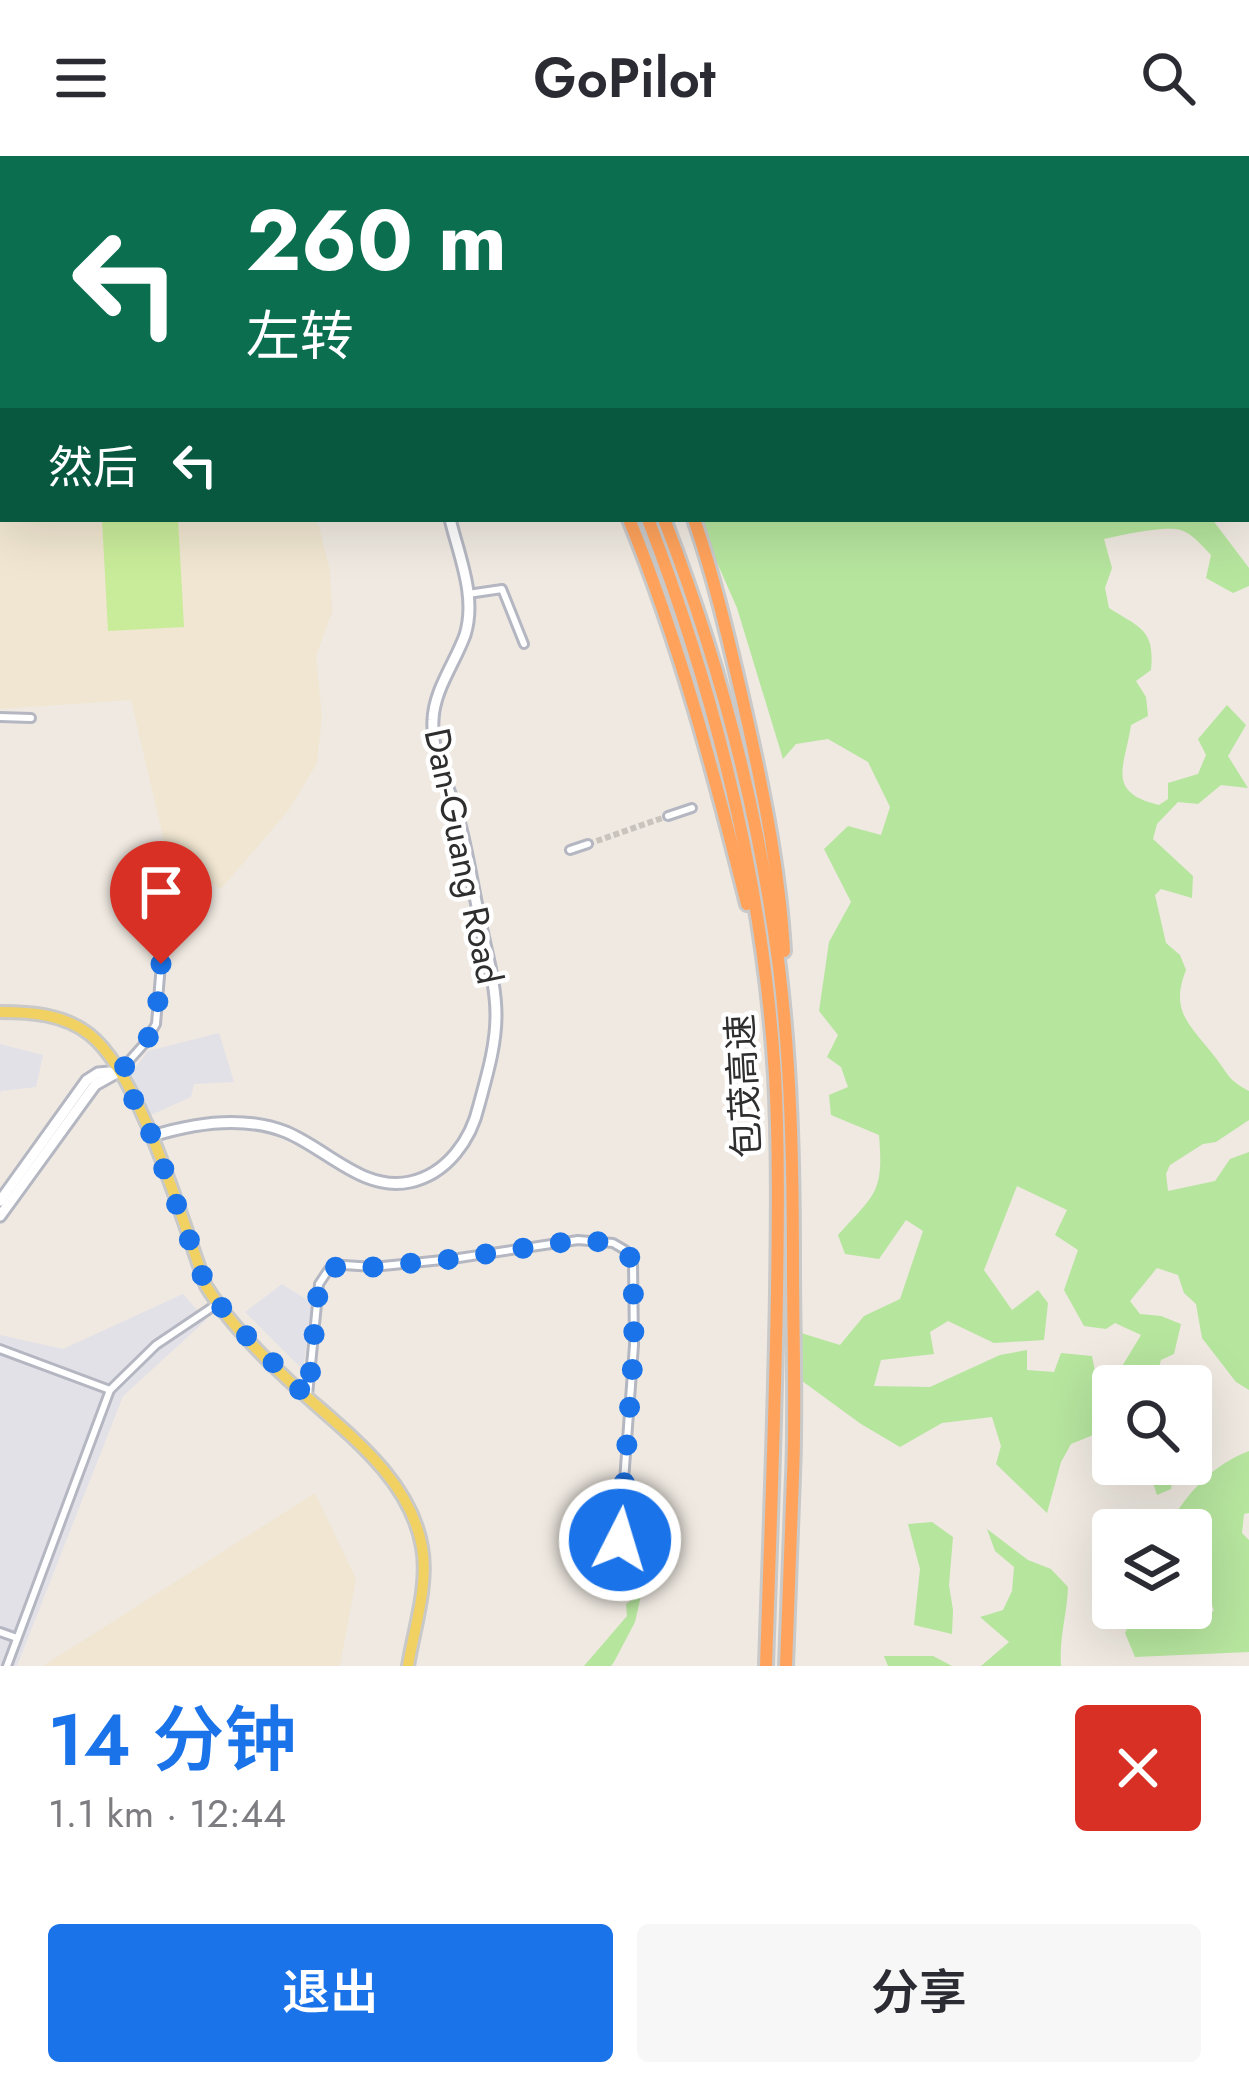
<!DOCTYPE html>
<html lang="zh">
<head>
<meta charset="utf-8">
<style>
  :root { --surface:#fff; --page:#f7f7f7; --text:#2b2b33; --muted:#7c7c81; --accent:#1a73e8 }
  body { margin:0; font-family:Jost,"Noto Sans SC",sans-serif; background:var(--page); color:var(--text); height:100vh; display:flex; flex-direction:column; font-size:45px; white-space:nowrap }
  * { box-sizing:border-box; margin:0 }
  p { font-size:39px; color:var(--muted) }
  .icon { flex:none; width:66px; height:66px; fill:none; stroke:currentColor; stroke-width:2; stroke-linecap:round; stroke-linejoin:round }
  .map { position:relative; height:1510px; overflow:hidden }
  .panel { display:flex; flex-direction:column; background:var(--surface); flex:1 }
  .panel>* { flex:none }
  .guide { position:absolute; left:0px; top:0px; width:1251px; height:366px; box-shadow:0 12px 48px #0002; background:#0b6e4f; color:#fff; overflow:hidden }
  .tools { position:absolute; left:1092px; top:1209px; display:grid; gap:24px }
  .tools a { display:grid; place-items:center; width:120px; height:120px; border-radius:12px; background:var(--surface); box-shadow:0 12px 48px #0002; font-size:60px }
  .pin { position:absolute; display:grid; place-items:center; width:102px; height:102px; color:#fff; margin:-123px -51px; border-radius:50% 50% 50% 0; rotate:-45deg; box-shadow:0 0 12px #0007 }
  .pin .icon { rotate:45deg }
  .me { position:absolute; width:132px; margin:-66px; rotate:5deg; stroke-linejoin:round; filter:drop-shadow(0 0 9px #0008) }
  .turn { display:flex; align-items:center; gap:42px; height:252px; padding:0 48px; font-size:54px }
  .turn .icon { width:156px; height:156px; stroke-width:2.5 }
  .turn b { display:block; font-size:84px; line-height:102px }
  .then { display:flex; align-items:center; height:114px; padding:0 48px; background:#0003; gap:24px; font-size:45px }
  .round { display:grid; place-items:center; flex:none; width:126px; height:126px; border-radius:12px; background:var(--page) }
  .headline { display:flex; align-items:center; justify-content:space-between; height:204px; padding:0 48px }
  h1 { font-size:72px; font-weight:600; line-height:90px; color:var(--accent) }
  .cta { display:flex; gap:24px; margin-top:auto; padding:24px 48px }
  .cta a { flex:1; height:138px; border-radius:12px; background:var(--accent); color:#fff; font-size:48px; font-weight:600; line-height:138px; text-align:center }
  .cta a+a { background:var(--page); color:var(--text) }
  header { display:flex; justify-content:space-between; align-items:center; height:156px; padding:0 48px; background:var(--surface); font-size:54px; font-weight:600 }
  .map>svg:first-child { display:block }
  .industrial { fill:#e3e1e8 }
  .education { fill:#f0e6d1 }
  .green { fill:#b6e59e; fill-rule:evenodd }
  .pitch { fill:#c9ec9a }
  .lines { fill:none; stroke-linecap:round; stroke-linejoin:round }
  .street-tunnel { stroke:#c8c4bd; stroke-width:6; stroke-dasharray:6 3; stroke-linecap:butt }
  .street-casing { stroke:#b4b7c1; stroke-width:12 }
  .secondary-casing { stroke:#b4b7c1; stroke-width:15 }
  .primary-casing { stroke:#c9c9c9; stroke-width:16 }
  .highway-casing { stroke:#c9c9c9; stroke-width:18 }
  .street { stroke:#fff; stroke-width:6 }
  .secondary { stroke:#fff; stroke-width:9 }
  .primary { stroke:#f2d163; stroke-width:10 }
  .highway { stroke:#ffa35c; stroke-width:12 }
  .highway-bridge-casing { stroke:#c9c9c9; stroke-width:18; stroke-linecap:butt }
  .highway-bridge { stroke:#ffa35c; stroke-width:12 }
  .route { stroke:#1a73e8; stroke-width:21; stroke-dasharray:0 37.8 }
  .labels { text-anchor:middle; stroke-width:9; stroke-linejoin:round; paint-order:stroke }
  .street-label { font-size:36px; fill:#2e2e2e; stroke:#fff }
</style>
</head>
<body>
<header><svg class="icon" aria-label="menu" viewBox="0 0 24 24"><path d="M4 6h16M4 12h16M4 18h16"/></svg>GoPilot<svg class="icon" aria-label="search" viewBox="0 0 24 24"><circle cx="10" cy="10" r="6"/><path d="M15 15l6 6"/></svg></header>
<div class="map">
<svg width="1249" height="1510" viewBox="0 0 1249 1510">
  <rect width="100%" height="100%" fill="#efe9e1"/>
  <!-- industrial -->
  <g class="industrial">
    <path d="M 219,877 L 234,926 L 194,928 L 191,941 L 151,959 L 131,917 L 148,895 Z"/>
    <path d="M 0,888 L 43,899 L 36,931 L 1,935 L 0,938 Z"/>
    <path d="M 282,1128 L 312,1147 L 303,1214 L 245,1156 Z"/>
    <path d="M 183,1138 L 206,1164 L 123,1240 L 17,1510 L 0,1510 L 0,1179 L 63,1193 Z"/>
  </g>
  <!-- education -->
  <g class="education">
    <path d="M 3,276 L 3,363 L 313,363 L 319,370 L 330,415 L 332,456 L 316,500 L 322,561 L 317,607 L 288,655 L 221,733 L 168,702 L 131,544 L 0,553 L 0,277 Z"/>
    <path d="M 315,1337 L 356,1423 L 340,1510 L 43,1510 Z"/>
  </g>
  <!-- green -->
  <g class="green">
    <path d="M 703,363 L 1212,363 L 1249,412 L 1249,430 L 1233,437 L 1206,422 L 1211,399 C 1203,391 1193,378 1181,374 C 1166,369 1120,379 1104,383 L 1112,412 L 1105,432 L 1109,452 C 1140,472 1155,473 1151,514 L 1136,525 L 1146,541 L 1148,560 L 1131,569 C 1125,611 1105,636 1159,649 L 1168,643 L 1168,627 L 1198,618 L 1206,599 L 1198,583 L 1227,549 L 1246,569 L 1228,600 L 1248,632 L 1221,629 L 1198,648 L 1178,646 L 1157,668 L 1153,683 L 1193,720 L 1192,742 L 1161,733 L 1155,739 L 1166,787 L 1180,799 L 1186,814 C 1169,857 1191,869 1215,901 C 1229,919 1228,924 1249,935 L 1249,964 L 1216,986 L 1203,988 L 1170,1009 L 1166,1018 L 1168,1035 L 1215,1025 L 1230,1003 L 1249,996 L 1249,1234 L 1236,1226 L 1202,1182 L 1196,1148 L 1184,1137 L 1178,1119 L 1157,1112 L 1130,1145 L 1140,1158 L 1161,1160 L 1181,1168 L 1174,1198 L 1161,1204 L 1154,1230 L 1113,1230 L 1113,1271 L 1071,1288 L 1061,1306 L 1047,1357 L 996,1308 L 1001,1290 L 992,1261 L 942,1267 L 900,1291 L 861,1268 L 798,1222 L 801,1177 L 840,1189 L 864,1160 L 900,1143 L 923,1075 L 906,1064 L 879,1103 L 845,1098 L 838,1079 C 875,1038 884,1037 879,979 L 831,959 L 829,939 L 848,931 L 841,911 L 827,901 L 838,879 L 819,855 L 829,786 L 851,746 L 824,693 L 848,670 L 881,679 L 890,651 L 868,606 L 828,583 L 796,588 L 783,603 L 737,452 L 708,386 ZM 1017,1030 L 1067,1054 L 1055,1079 L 1078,1094 L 1064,1134 L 1084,1170 L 1106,1173 L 1115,1167 L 1141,1179 L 1115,1222 L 1096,1220 L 1092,1200 L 1061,1197 L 1054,1216 L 1027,1214 L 1027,1194 L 1000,1199 L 930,1231 L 874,1230 L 881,1204 L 934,1198 L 930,1176 L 948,1165 L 994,1187 L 1044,1184 L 1048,1147 L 1038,1134 L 1012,1154 L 984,1114 Z"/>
    <path d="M 1249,1295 L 1249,1357 L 1244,1358 L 1242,1377 L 1249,1384 L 1249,1496 L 1135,1501 L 1125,1477 L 1137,1452 L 1191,1452 L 1191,1450 L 1201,1457 L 1214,1455 L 1208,1437 L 1191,1419 L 1191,1374 L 1138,1374 L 1147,1370 L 1167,1372 C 1186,1338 1212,1309 1249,1295 Z"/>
    <path d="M 1137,1308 L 1175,1308 L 1171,1333 L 1157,1339 L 1151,1321 Z"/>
    <path d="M 932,1366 L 953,1381 L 949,1429 L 953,1454 L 952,1478 L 914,1469 L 920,1413 L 908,1368 Z"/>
    <path d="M 987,1373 L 1028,1404 L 1051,1413 L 1068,1431 C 1067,1459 1059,1481 1061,1510 L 981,1510 L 1009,1486 L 980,1461 L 1003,1454 L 1012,1435 L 1014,1411 L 995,1395 Z"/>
    <path d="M 636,1434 L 642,1435 L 635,1466 L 614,1506 L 611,1510 L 584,1510 L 627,1460 L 626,1448 L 635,1442 Z"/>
    <path d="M 884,1500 L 933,1500 L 952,1510 L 888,1510 Z"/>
  </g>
  <!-- pitch -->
  <path class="pitch" d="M 102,363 L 178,363 L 184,471 L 108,475 Z"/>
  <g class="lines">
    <!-- street-tunnel -->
    <path class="street-tunnel" d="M 588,688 L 668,660"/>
    <!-- street casing -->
    <g class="street-casing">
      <g id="street">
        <path d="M 468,438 L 502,433 L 524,488"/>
        <path d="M 0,561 L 31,562"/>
        <path d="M 668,660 L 692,652"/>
        <path d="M 570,694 L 588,688"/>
        <path d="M 120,915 L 145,887 L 156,868 L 161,808"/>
        <path d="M 0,1193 L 110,1234 L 7,1510"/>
        <path d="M 110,1234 L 156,1189 L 217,1148"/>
        <path d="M 308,1239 L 319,1128 L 329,1113 L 344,1109 L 373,1111 L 452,1103 L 578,1084 L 613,1087 L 625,1094 L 633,1106 L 634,1189 L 617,1420"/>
        <path d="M 0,1476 L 17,1482"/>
      </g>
    </g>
    <!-- secondary casing -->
    <g class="secondary-casing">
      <g id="secondary">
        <path d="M 43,0 L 46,3"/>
        <path d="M 58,0 L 61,3"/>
        <path d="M 675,0 L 676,3"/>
        <path d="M 1248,209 L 1249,209"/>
        <path d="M 0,267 L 3,267"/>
        <path d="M 152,980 C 194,967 243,959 286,976 C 327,993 363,1036 410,1026 C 447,1018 471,984 479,949 C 487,919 496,890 496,859 C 496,826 485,792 479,760 C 472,727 467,693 458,661 C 449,630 431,598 433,564 C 434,534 455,507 465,479 C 477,441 459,400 450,363"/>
        <path d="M 0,1045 L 87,924 L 98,917 L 109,916"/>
        <path d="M 0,1060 L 95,929 L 120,915"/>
      </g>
    </g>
    <!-- primary casing -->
    <g class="primary-casing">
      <path id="primary" d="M 0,856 C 31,856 63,858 89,878 C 140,917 183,1067 206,1130 C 227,1164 256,1194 285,1221 C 336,1270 409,1316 422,1391 C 429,1428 414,1473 408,1510"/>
    </g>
    <!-- highway casing -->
    <g class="highway-casing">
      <g id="highway">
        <path d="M 204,0 L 225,3"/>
        <path d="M 459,0 L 462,3"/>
        <path d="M 489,0 L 502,3"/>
        <path d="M 537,0 L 537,3"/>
        <path d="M 613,0 L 615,3"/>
        <path d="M 637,0 L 644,3"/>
        <path d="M 657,0 L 661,3"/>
        <path d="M 551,3 L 551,0"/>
        <path d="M 1248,159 L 1249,159"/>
        <path d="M 1248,183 L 1249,183"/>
        <path d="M 629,363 C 680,488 714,617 747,748"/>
        <path d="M 648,363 C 716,540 763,730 775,919 C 779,992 778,1065 777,1137 C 775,1262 770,1386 766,1510"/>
        <path d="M 664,363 C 720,507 759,658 779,811 C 791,910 793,1010 793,1110 C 793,1180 796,1250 793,1319 C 791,1383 788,1446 786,1510"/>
        <path d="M 694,363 C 714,421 728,481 742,541 C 761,624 779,709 784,795"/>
      </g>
    </g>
    <!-- street -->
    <use href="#street" class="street"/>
    <!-- secondary -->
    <use href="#secondary" class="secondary"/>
    <!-- primary -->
    <use href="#primary" class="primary"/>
    <!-- highway -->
    <use href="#highway" class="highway"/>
    <!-- highway-bridge casing -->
    <g class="highway-bridge-casing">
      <g id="highway-bridge">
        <path d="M 292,0 L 319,3"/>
        <path d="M 431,0 L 445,3"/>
        <path d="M 576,0 L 580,3"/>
      </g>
    </g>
    <!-- highway-bridge -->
    <use href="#highway-bridge" class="highway-bridge"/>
  </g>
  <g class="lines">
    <!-- route -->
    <path class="route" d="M 161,808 L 156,868 L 145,887 L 120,916 L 152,980 L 206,1130 L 231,1164 L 308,1242 L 319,1128 L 329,1113 L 344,1109 L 373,1111 L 452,1103 L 578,1084 L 614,1087 L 625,1094 L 633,1106 L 634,1190 L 620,1384"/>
  </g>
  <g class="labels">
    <!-- street labels -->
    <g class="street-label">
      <text transform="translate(464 700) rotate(78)" y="13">Dan-Guang Road</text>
      <text transform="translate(743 930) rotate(-93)" y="13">包茂高速</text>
    </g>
  </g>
</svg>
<div class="tools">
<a><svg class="icon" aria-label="search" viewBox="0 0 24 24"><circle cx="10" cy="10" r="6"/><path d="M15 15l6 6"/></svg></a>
<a><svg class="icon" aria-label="layers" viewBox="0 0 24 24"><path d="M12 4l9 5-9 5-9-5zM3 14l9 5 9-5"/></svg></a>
</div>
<div class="pin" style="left:161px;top:808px;background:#d93025"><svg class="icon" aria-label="arrive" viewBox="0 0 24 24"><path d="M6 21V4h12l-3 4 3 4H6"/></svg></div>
<svg class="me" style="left:620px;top:1384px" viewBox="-20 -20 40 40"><circle r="17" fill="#1a73e8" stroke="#fff" stroke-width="3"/><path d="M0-11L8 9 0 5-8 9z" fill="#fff"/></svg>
<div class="guide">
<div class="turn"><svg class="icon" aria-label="left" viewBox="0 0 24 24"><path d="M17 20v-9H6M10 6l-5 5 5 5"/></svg><div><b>260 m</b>左转</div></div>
<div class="then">然后<svg class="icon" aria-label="left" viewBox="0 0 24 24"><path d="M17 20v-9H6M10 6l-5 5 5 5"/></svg></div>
</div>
</div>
<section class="panel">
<div class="headline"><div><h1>14 分钟</h1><p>1.1 km · 12:44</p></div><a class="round" style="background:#d93025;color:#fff"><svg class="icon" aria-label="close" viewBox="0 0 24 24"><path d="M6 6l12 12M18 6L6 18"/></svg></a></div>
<div class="cta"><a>退出</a><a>分享</a></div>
</section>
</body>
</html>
